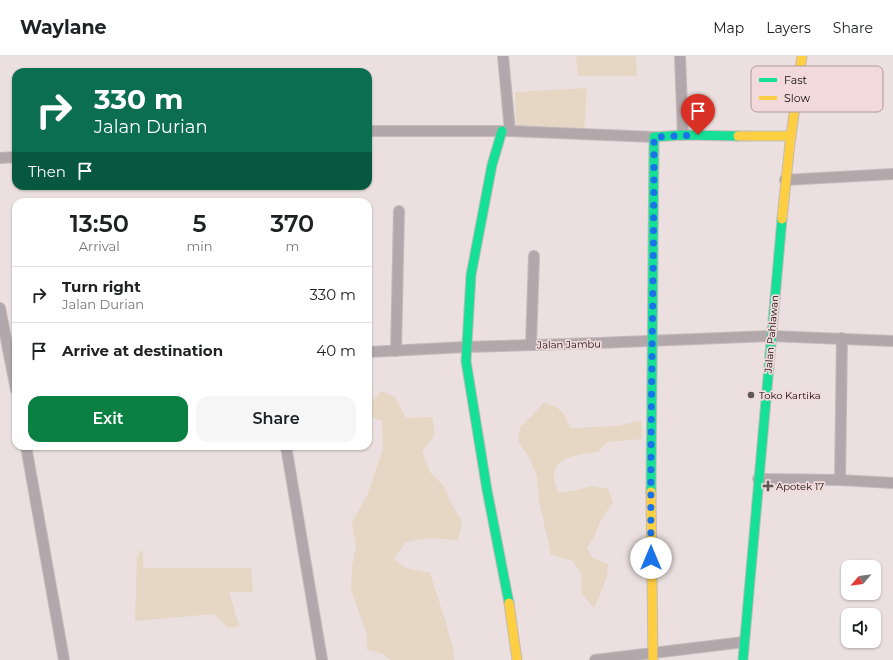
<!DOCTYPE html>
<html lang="en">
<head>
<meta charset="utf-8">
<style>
  :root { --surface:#fff; --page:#f6f6f6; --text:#202124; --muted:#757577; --line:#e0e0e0; --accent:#0b8043 }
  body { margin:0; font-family:Montserrat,sans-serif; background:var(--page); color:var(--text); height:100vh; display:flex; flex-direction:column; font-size:15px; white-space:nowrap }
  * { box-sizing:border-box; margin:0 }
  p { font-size:13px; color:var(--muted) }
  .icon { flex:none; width:22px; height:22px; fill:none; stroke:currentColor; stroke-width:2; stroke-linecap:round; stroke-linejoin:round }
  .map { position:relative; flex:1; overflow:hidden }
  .details { position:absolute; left:12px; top:142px; width:360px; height:252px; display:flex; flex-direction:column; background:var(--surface); border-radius:12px; box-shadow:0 1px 3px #0004 }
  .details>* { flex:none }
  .hud { position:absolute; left:12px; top:12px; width:360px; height:122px; border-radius:12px; box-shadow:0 1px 3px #0004; background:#0b6e4f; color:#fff; overflow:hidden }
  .needle { width:26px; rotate:242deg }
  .controls { position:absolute; left:841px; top:504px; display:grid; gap:8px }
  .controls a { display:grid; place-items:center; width:40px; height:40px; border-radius:8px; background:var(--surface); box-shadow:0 1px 3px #0004; font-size:20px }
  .pin { position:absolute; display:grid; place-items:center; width:34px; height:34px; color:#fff; margin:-41px -17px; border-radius:50% 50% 50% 0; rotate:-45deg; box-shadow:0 0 4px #0007 }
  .pin .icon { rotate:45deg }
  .me { position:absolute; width:44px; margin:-22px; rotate:0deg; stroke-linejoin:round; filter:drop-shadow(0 0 3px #0008) }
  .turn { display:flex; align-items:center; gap:14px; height:84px; padding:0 16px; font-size:18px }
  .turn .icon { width:52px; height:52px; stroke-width:2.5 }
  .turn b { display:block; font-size:28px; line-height:34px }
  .then { display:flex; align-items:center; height:38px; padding:0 16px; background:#0003; gap:8px; font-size:15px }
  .eta { display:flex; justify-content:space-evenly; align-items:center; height:68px; text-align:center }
  .eta b { font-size:24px; font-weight:600; line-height:28px }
  .button { display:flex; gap:8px; margin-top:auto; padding:8px 16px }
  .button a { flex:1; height:46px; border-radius:12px; background:var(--accent); color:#fff; font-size:16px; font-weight:600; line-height:46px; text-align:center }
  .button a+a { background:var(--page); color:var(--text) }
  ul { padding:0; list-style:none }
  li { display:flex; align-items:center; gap:12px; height:56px; padding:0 16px; border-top:1px solid var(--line) }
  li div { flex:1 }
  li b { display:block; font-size:15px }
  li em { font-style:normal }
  header { display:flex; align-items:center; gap:24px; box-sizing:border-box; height:56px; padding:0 20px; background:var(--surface); border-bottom:1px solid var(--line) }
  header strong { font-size:19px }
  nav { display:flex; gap:22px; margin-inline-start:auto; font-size:14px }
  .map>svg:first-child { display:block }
  .green { fill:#e5d7c4 }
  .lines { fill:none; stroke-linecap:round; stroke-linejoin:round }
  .street-casing { stroke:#c3baba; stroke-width:12 }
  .fast-casing { stroke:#c3baba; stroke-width:11 }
  .slow-casing { stroke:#c3baba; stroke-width:11 }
  .street { stroke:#b2a8ac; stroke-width:10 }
  .fast { stroke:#16e098; stroke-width:9 }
  .slow { stroke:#ffcf43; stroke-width:9 }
  .route { stroke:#1a73e8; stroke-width:7; stroke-dasharray:0 12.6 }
  .poi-dot { fill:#5f5656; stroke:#f1dad9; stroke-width:1.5 }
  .labels { text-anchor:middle; stroke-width:3.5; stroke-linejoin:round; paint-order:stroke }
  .street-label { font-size:10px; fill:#130c0c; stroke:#f1dad9 }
  .poi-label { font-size:10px; fill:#130c0c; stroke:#f1dad9; text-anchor:start }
  .key { fill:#f1dad9; stroke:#ae9c9c; stroke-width:1 }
  .key-label { font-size:11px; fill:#130c0c }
</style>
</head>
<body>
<header>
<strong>Waylane</strong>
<nav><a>Map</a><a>Layers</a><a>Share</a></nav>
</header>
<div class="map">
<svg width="893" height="604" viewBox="0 0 893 604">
  <rect width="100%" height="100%" fill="#ebdfdf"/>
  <!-- green -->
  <g class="green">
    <path d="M 576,0 L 636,0 L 637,20 L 578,20 Z"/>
    <path d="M 587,32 L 584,75 L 516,72 L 515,36 Z"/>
    <path d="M 381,335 L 395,341 L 406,362 L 432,361 L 435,379 L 422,395 L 430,416 L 443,429 L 452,449 L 462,465 L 458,484 L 427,482 L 406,486 L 394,503 L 405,512 L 430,517 L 446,567 L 454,597 L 454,604 L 390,604 L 382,597 L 367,594 L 367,578 L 351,534 L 352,511 L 356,490 L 352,466 L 367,440 L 383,393 L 382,365 L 371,361 L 371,347 Z"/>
    <path d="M 544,346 C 562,353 563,354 570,372 L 615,370 L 641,365 L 642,383 L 607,386 L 598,396 C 573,398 543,403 558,436 L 573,435 L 592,430 L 608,433 L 613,446 L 600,465 L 595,480 L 587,491 L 592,502 L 608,508 L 607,521 L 594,552 L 582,538 L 581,518 L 573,505 L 551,499 L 539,444 L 537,421 L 530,403 L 518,385 L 520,371 L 531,361 Z"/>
    <path d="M 142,493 L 144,512 L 251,512 L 253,536 L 229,536 L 239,570 L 229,572 L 214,558 L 135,565 L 137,501 Z"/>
  </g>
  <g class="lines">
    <!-- street casing -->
    <g class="street-casing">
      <g id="street">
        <path d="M 503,0 L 510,75"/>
        <path d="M 680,0 L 683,79"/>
        <path d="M 368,75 L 510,75 L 654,81"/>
        <path d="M 0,102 L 16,101"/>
        <path d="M 785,124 L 893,118"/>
        <path d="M 0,252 L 16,334"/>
        <path d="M 531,289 L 534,200"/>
        <path d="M 396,295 L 399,155"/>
        <path d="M 368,296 L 466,291 L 598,287 L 771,280 L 893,285"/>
        <path d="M 26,390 L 64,604"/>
        <path d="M 286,390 L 322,604"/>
        <path d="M 758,423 L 840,424 L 893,427"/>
        <path d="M 840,424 L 842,282"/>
        <path d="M 595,604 L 744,586"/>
      </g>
    </g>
    <!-- fast casing -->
    <g class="fast-casing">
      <g id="fast">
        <path d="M 502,75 L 492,109 L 471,219 L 466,305 L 487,434 L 509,547"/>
        <path d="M 651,436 L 654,81 L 683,79 L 738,80"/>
        <path d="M 743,604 L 782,163"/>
      </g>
    </g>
    <!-- slow casing -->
    <g class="slow-casing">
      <g id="slow">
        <path d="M 738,80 L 791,80"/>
        <path d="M 782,163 L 790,87 L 802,0"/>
        <path d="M 651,436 L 653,604"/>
        <path d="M 509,547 L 517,604"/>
      </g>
    </g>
    <!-- street -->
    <use href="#street" class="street"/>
    <!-- fast -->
    <use href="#fast" class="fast"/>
    <!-- slow -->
    <use href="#slow" class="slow"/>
  </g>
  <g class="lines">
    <!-- route -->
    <path class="route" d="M 651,502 C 650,361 654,221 654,81 L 698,79"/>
  </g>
  <!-- markers -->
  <g class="poi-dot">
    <circle cx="751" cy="339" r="4"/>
    <path d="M766 424h4v4h4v4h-4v4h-4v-4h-4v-4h4z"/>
  </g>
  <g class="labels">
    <!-- street labels -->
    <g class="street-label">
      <text transform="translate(771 278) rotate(-85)" y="4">Jalan Pahlawan</text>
      <text transform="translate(569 288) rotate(-1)" y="4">Jalan Jambu</text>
    </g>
    <!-- poi labels -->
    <g class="poi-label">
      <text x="759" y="343">Toko Kartika</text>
      <text x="776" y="434">Apotek 17</text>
    </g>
  </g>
  <!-- legend -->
  <rect x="751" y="10" width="132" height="46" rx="6" class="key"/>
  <rect x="759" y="22" width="18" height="4" fill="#16e098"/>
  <rect x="759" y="40" width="18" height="4" fill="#ffcf43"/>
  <g class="key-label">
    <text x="784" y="28">Fast</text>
    <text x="784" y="46">Slow</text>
  </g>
</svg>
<div class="controls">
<a><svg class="needle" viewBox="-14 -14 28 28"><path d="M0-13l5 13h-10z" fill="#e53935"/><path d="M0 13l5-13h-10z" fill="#757577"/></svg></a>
<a><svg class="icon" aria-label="sound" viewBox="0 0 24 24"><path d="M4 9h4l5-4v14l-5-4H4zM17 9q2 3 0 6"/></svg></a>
</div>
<div class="pin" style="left:698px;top:79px;background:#d93025"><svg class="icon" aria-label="arrive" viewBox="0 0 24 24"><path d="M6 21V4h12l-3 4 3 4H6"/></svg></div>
<svg class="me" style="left:651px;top:502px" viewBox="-20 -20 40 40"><circle r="19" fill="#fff"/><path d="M0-13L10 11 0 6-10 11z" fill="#1a73e8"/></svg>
<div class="hud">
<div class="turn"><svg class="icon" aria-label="right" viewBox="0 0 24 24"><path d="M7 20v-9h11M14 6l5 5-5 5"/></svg><div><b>330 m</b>Jalan Durian</div></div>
<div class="then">Then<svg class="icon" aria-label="arrive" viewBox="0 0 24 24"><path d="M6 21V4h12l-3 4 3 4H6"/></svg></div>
</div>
<section class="details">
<div class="eta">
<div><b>13:50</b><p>Arrival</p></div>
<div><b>5</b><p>min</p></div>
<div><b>370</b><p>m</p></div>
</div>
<ul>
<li><svg class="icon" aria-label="right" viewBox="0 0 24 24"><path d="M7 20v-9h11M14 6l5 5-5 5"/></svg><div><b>Turn right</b><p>Jalan Durian</p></div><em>330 m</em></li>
<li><svg class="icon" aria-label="arrive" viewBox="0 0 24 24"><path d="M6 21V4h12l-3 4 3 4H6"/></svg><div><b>Arrive at destination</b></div><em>40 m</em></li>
</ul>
<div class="button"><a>Exit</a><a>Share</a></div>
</section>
</div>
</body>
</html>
